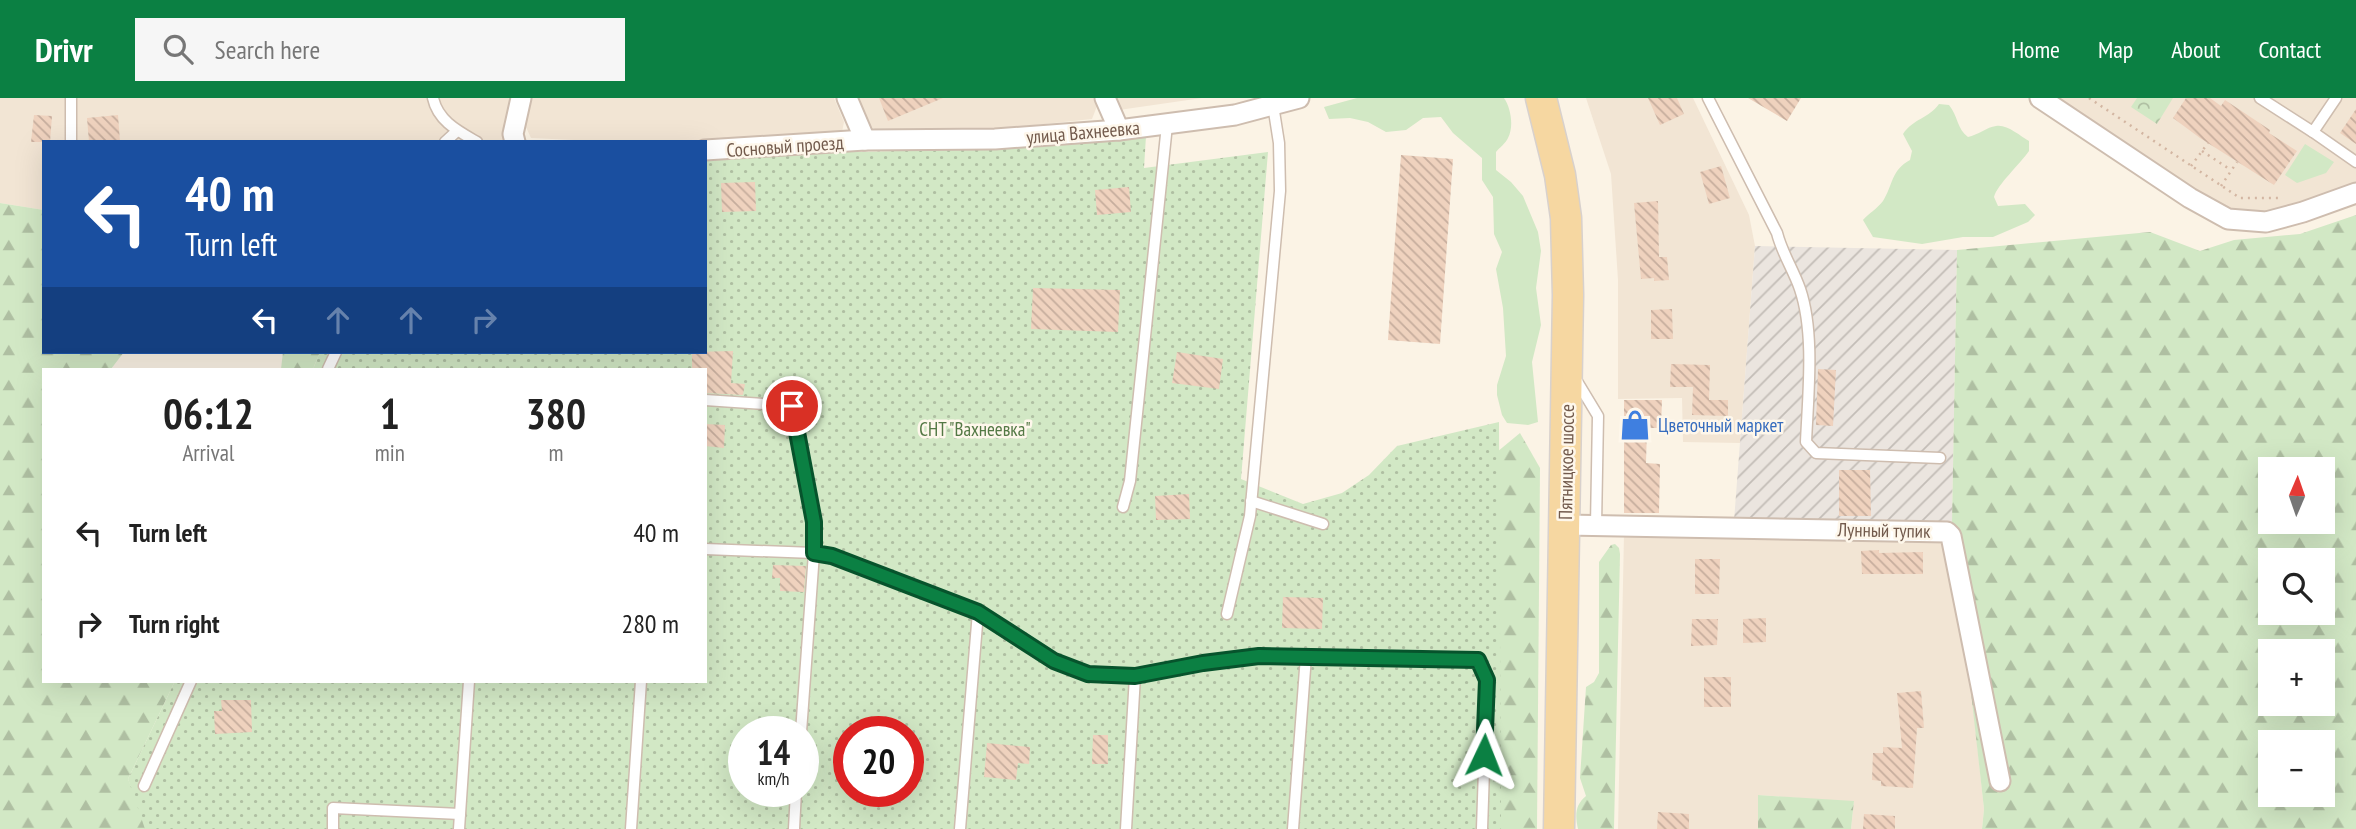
<!DOCTYPE html>
<html lang="en">
<head>
<meta charset="utf-8">
<style>
  :root { --surface:#fff; --page:#f6f6f6; --text:#222; --muted:#767676; --accent:#0b8043 }
  body { margin:0; font-family:"PT Sans Narrow",sans-serif; background:var(--page); color:var(--text); height:100vh; display:flex; flex-direction:column; font-size:26px; white-space:nowrap }
  * { box-sizing:border-box; margin:0 }
  p { font-size:23px; color:var(--muted) }
  .icon { flex:none; width:38px; height:38px; fill:none; stroke:currentColor; stroke-width:2; stroke-linecap:round; stroke-linejoin:round }
  .map { position:relative; flex:1; overflow:hidden }
  .side { position:absolute; left:42px; top:270px; width:665px; height:315px; display:flex; flex-direction:column; background:var(--surface); border-radius:0px; box-shadow:0 7px 28px #0002 }
  .side>* { flex:none }
  .banner { position:absolute; left:42px; top:42px; width:665px; height:214px; border-radius:0px; box-shadow:0 7px 28px #0002; background:#1a4fa0; color:#fff; overflow:hidden }
  .needle { width:46px; rotate:2deg }
  .controls { position:absolute; left:2258px; top:359px; display:grid; gap:14px }
  .controls a { display:grid; place-items:center; width:77px; height:77px; border-radius:0px; background:var(--surface); box-shadow:0 7px 28px #0002; font-size:35px }
  .speed { position:absolute; left:728px; top:618px; display:flex; gap:14px; font-size:35px; font-weight:700; text-align:center }
  .speed>* { display:grid; place-content:center; width:91px; height:91px; border-radius:50%; background:var(--surface); box-shadow:0 7px 28px #0002; line-height:1 }
  .speed small { font-size:18px; font-weight:400 }
  .speed .limit { border:10px solid #d22; background:#fff; color:#111 }
  .pin { position:absolute; display:grid; place-items:center; width:60px; height:60px; color:#fff; margin:-30px; border:4px solid #fff; border-radius:50%; box-shadow:0 2px 7px #0007 }
  .me { position:absolute; width:77px; margin:-38px; rotate:2deg; stroke-linejoin:round; filter:drop-shadow(0 0 5px #0008) }
  .turn { display:flex; align-items:center; gap:24px; height:147px; padding:0 28px; font-size:32px }
  .turn .icon { width:91px; height:91px; stroke-width:2.5 }
  .turn b { display:block; font-size:49px; line-height:60px }
  .lanes { display:flex; align-items:center; height:66px; padding:0 28px; background:#0003; justify-content:center; gap:35px; direction:ltr }
  .lanes .off { opacity:.35 }
  .eta { display:flex; justify-content:space-evenly; align-items:center; height:119px; text-align:center }
  .eta b { font-size:42px; font-weight:800; line-height:49px }
  ul { padding:0; list-style:none }
  li { display:flex; align-items:center; gap:21px; height:91px; padding:0 28px }
  li div { flex:1 }
  li b { display:block; font-size:26px }
  li em { font-style:normal }
  header { display:flex; align-items:center; gap:42px; box-sizing:border-box; height:98px; padding:0 35px; background:var(--accent); color:#fff }
  header strong { font-size:33px }
  nav { display:flex; gap:38px; margin-inline-start:auto; font-size:24px }
  .search { width:490px; height:63px; background:var(--page); display:flex; align-items:center; gap:18px; box-sizing:border-box; padding:0 24px; border-radius:0px; color:var(--muted); font-size:26px }
  .map>svg:first-child { display:block }
  .residential { fill:#f2e5d4 }
  .industrial { fill:url(#industrial-furrows) }
  .grass { fill:#d2e8c5 }
  .forest { fill:url(#forest-firs); fill-rule:evenodd }
  .park { fill:url(#park-crowns) }
  .garden { fill:url(#garden-dots); fill-rule:evenodd }
  .building { fill:url(#building-back-hatch) }
  .lines { fill:none; stroke-linecap:round; stroke-linejoin:round }
  .service-casing { stroke:#cebdaf; stroke-width:13 }
  .minor-casing { stroke:#cebdaf; stroke-width:23 }
  .primary-casing { stroke:#d8d1cd; stroke-width:33 }
  .path { stroke:#d3b6a2; stroke-width:2.5; stroke-dasharray:2 5; stroke-linecap:butt }
  .service { stroke:#fff; stroke-width:10 }
  .minor { stroke:#fff; stroke-width:19 }
  .primary { stroke:#f6d7a1; stroke-width:30 }
  .route-casing { stroke:#07532c; stroke-width:18 }
  .route { stroke:#0b8043; stroke-width:12 }
  .labels { text-anchor:middle; stroke-width:5; stroke-linejoin:round; paint-order:stroke }
  .street-label { font-size:19px; fill:#725a4c; stroke:#fef7eb }
  .shop-label { font-size:19px; fill:#366cbe; stroke:#fef7eb; text-anchor:start }
  .park-label { font-size:19px; fill:#537844; stroke:#fef7eb }
</style>
</head>
<body>
<header>
<strong>Drivr</strong>
<div class="search"><svg class="icon" aria-label="search" viewBox="0 0 24 24"><circle cx="10" cy="10" r="6"/><path d="M15 15l6 6"/></svg>Search here</div>
<nav><a>Home</a><a>Map</a><a>About</a><a>Contact</a></nav>
</header>
<div class="map">
<svg width="2356" height="731" viewBox="0 0 2356 731">
  <defs>
    <pattern id="industrial-furrows" width="10" height="10" patternUnits="userSpaceOnUse" patternTransform="scale(1.75)"><rect width="10" height="10" fill="#ebe5df"/><path d="M-1 1l2-2M0 10L10 0M9 11l2-2" fill="none" stroke="#c3bdb7"/></pattern>
    <pattern id="forest-firs" width="22" height="20" patternUnits="userSpaceOnUse" patternTransform="scale(1.75)"><rect width="22" height="20" fill="#d2e8c5"/><path d="M5 1l3.5 6h-7zM16 11l3.5 6h-7z" fill="#afbfa2"/></pattern>
    <pattern id="park-crowns" width="20" height="18" patternUnits="userSpaceOnUse" patternTransform="scale(1.75)"><rect width="20" height="18" fill="#d2e8c5"/><path d="M2 6a3 3 0 1 1 6 0M12 15a3 3 0 1 1 6 0" fill="none" stroke="#afbfa2"/></pattern>
    <pattern id="garden-dots" width="8" height="8" patternUnits="userSpaceOnUse" patternTransform="scale(1.75)"><rect width="8" height="8" fill="#d2e8c5"/><path d="M2 2h.1M6 6h.1" fill="none" stroke="#afbfa2" stroke-width="1.8" stroke-linecap="round"/></pattern>
    <pattern id="building-back-hatch" width="6" height="6" patternUnits="userSpaceOnUse" patternTransform="scale(1.75)"><rect width="6" height="6" fill="#efd2be"/><path d="M-1 5l2 2M0 0l6 6M5-1l2 2" fill="none" stroke="#c6ad9d"/></pattern>
  </defs>
  <rect width="100%" height="100%" fill="#fbf3e5"/>
  <!-- residential -->
  <g class="residential">
    <path d="M 0,0 L 514,0 L 505,44 L 44,44 L 44,112 L 0,105 Z"/>
    <path d="M 531,0 L 834,0 L 844,24 L 842,34 L 702,44 L 616,44 L 531,40 L 525,27 Z"/>
    <path d="M 855,0 L 1093,0 L 1097,8 L 1092,21 L 1006,30 L 875,31 L 866,27 Z"/>
    <path d="M 1114,0 L 1202,0 L 1119,12 Z"/>
    <path d="M 1586,0 L 1693,0 L 1749,117 L 1755,148 L 1740,345 L 1683,344 L 1682,300 L 1618,301 L 1618,182 L 1611,76 Z"/>
    <path d="M 2051,0 L 2356,0 L 2356,88 L 2266,118 L 2230,114 L 2202,98 Z"/>
    <path d="M 1624,436 L 1955,440 L 1984,711 L 1982,731 L 1851,731 L 1854,704 L 1758,697 L 1758,731 L 1618,731 Z"/>
  </g>
  <!-- industrial -->
  <path class="industrial" d="M 1755,148 L 1957,152 L 1952,424 L 1734,423 Z"/>
  <!-- grass -->
  <g class="grass">
    <path d="M 1357,0 L 1504,0 C 1511,10 1514,29 1508,40 C 1506,45 1499,50 1496,54 L 1496,72 L 1511,84 L 1523,98 L 1538,134 L 1541,153 L 1536,190 L 1541,227 L 1532,264 L 1538,324 L 1528,327 L 1507,325 L 1502,317 L 1497,297 L 1497,287 L 1506,258 L 1503,210 L 1496,171 L 1502,154 L 1494,136 L 1493,99 L 1482,82 L 1482,60 L 1453,35 L 1441,19 L 1423,20 L 1406,32 L 1386,34 L 1368,24 L 1350,20 L 1329,21 L 1324,9 Z"/>
    <path d="M 1939,6 L 1949,7 C 1958,18 1957,31 1968,39 C 1978,37 1987,29 1996,28 C 2007,26 2020,38 2029,43 L 2029,53 C 2020,66 1997,87 1994,99 L 1998,108 L 2025,106 L 2035,117 L 2028,124 L 1993,139 L 1963,139 L 1922,146 L 1873,139 L 1863,122 C 1869,115 1877,111 1883,103 C 1893,87 1891,72 1910,62 L 1912,53 L 1903,36 C 1913,21 1929,20 1939,6 Z"/>
    <path d="M 2305,46 L 2334,64 L 2326,75 L 2297,85 L 2285,77 Z"/>
  </g>
  <!-- forest -->
  <g class="forest">
    <path d="M 0,105 L 44,112 L 44,254 L 124,254 L 111,271 L 44,271 L 44,583 L 175,583 L 128,681 L 149,731 L 0,731 Z"/>
    <path d="M 2356,117 L 2356,731 L 1982,731 L 1984,711 L 1952,424 L 1957,152 L 2150,134 L 2200,153 L 2234,142 L 2300,136 ZM 2270,371 L 2322,371 L 2322,424 L 2270,424 ZM 2270,462 L 2322,462 L 2322,514 L 2270,514 ZM 2270,553 L 2322,553 L 2322,606 L 2270,606 ZM 2270,644 L 2322,644 L 2322,696 L 2270,696 Z"/>
    <path d="M 283,254 L 320,254 L 313,271 L 281,271 Z"/>
    <path d="M 1520,335 L 1540,370 L 1537,731 L 1489,731 L 1497,354 Z"/>
    <path d="M 1615,446 L 1619,450 L 1620,456 L 1614,731 L 1578,731 C 1575,717 1575,707 1586,698 L 1580,680 L 1586,589 L 1594,584 L 1599,575 L 1599,464 L 1611,447 Z"/>
    <path d="M 1758,697 L 1854,703 L 1851,731 L 1758,731 Z"/>
  </g>
  <!-- park -->
  <path class="park" d="M 2137,0 L 2173,0 L 2157,26 L 2131,9 Z"/>
  <!-- garden -->
  <path class="garden" d="M 1146,38 L 1144,70 L 1268,54 L 1241,381 L 1303,406 L 1342,395 L 1369,377 L 1397,348 L 1499,324 L 1501,731 L 145,731 L 128,681 L 175,583 L 705,583 L 705,271 L 313,271 L 320,254 L 705,254 L 705,62 L 801,55 L 994,51 ZM 744,634 L 803,634 L 803,693 L 744,693 ZM 849,634 L 908,634 L 908,693 L 849,693 Z"/>
  <!-- building -->
  <g class="building">
    <path d="M 879,0 L 943,0 L 888,23 Z"/>
    <path d="M 1648,0 L 1677,0 L 1684,16 L 1660,27 Z"/>
    <path d="M 1748,0 L 1801,0 L 1787,23 Z"/>
    <path d="M 2186,0 L 2210,0 L 2221,8 L 2225,2 L 2270,32 L 2269,35 L 2297,53 L 2274,87 L 2200,40 L 2173,20 Z"/>
    <path d="M 2356,11 L 2356,46 L 2340,35 Z"/>
    <path d="M 34,17 L 52,18 L 50,44 L 31,44 Z"/>
    <path d="M 118,17 L 120,44 L 89,44 L 87,20 Z"/>
    <path d="M 1401,57 L 1453,61 L 1440,246 L 1388,242 Z"/>
    <path d="M 1721,68 L 1730,100 L 1709,106 L 1700,74 Z"/>
    <path d="M 755,84 L 756,113 L 722,114 L 721,85 Z"/>
    <path d="M 1129,89 L 1131,114 L 1097,117 L 1095,92 Z"/>
    <path d="M 1658,103 L 1659,159 L 1667,159 L 1669,182 L 1654,183 L 1654,180 L 1641,181 L 1634,105 Z"/>
    <path d="M 1033,190 L 1120,192 L 1118,234 L 1031,231 Z"/>
    <path d="M 1672,211 L 1673,241 L 1651,241 L 1651,212 Z"/>
    <path d="M 733,253 L 731,285 L 745,286 L 743,297 L 705,295 L 705,271 L 692,271 L 692,254 Z"/>
    <path d="M 1177,254 L 1223,261 L 1219,291 L 1172,285 Z"/>
    <path d="M 1671,266 L 1710,267 L 1709,302 L 1728,302 L 1728,318 L 1692,317 L 1693,289 L 1670,289 Z"/>
    <path d="M 1818,271 L 1836,272 L 1833,328 L 1816,327 Z"/>
    <path d="M 1624,302 L 1662,302 L 1661,330 L 1647,330 L 1646,365 L 1660,366 L 1659,415 L 1624,415 Z"/>
    <path d="M 705,326 L 725,327 L 724,350 L 705,348 Z"/>
    <path d="M 1839,372 L 1870,372 L 1871,418 L 1839,418 Z"/>
    <path d="M 1189,396 L 1190,421 L 1156,422 L 1155,398 Z"/>
    <path d="M 1879,452 L 1879,455 L 1923,454 L 1923,476 L 1862,476 L 1861,453 Z"/>
    <path d="M 1695,461 L 1720,461 L 1719,496 L 1695,496 Z"/>
    <path d="M 773,467 L 806,468 L 804,494 L 780,493 L 780,480 L 772,480 Z"/>
    <path d="M 1283,499 L 1323,500 L 1322,531 L 1282,530 Z"/>
    <path d="M 1766,520 L 1766,544 L 1743,545 L 1743,521 Z"/>
    <path d="M 1692,521 L 1718,521 L 1717,547 L 1691,548 Z"/>
    <rect x="1704" y="579" width="27" height="30"/>
    <path d="M 1921,593 L 1924,630 L 1917,630 L 1913,690 L 1881,688 L 1881,683 L 1872,682 L 1873,655 L 1883,655 L 1883,649 L 1902,650 L 1897,595 Z"/>
    <path d="M 221,602 L 251,602 L 252,634 L 215,636 L 214,613 L 222,613 Z"/>
    <path d="M 1093,637 L 1108,637 L 1108,666 L 1092,666 Z"/>
    <path d="M 987,645 L 1030,649 L 1029,666 L 1018,665 L 1016,682 L 984,679 Z"/>
    <path d="M 1658,714 L 1689,716 L 1689,731 L 1657,731 Z"/>
    <path d="M 1864,716 L 1895,718 L 1895,731 L 1863,731 Z"/>
  </g>
  <g class="lines">
    <!-- service casing -->
    <g class="service-casing">
      <g id="service">
        <path d="M 433,0 C 438,23 458,33 477,44"/>
        <path d="M 1708,0 L 1777,135 C 1782,155 1793,171 1800,191 C 1815,235 1808,297 1806,344 L 1816,355 L 1940,360"/>
        <path d="M 2260,0 L 2313,34 L 2336,0"/>
        <path d="M 2313,34 L 2356,64"/>
        <path d="M 71,44 L 71,0"/>
        <path d="M 445,44 L 457,33"/>
        <path d="M 328,271 L 336,254"/>
        <path d="M 1575,280 L 1598,318 L 1596,427"/>
        <path d="M 705,302 L 792,308 L 814,424 L 814,455 L 705,451"/>
        <path d="M 1251,403 L 1323,426"/>
        <path d="M 1123,409 L 1130,383 L 1167,27"/>
        <path d="M 1227,516 L 1250,418 L 1280,93 L 1279,45 L 1273,7"/>
        <path d="M 801,634 L 814,455 L 832,458 L 978,514"/>
        <path d="M 144,688 L 191,583"/>
        <path d="M 333,731 L 333,710 L 460,716"/>
        <path d="M 459,731 L 469,583"/>
        <path d="M 631,731 L 641,583"/>
        <path d="M 794,731 L 796,693"/>
        <path d="M 960,731 L 978,514 L 1054,563 L 1088,576 L 1135,578"/>
        <path d="M 1126,731 L 1135,578 C 1192,567 1247,558 1306,558"/>
        <path d="M 1293,731 L 1306,558 L 1478,563 L 1487,582 L 1482,731"/>
      </g>
    </g>
    <!-- minor casing -->
    <g class="minor-casing">
      <g id="minor">
        <path d="M 847,0 L 865,42"/>
        <path d="M 1105,0 L 1119,32"/>
        <path d="M 2040,0 L 2190,100 L 2228,121 L 2266,124 L 2303,114 L 2356,95"/>
        <path d="M 515,44 L 513,36 L 521,0"/>
        <path d="M 705,52 L 865,42 L 995,41 L 1119,32 L 1235,17 L 1299,0"/>
        <path d="M 1566,427 L 1947,434 L 1951,438 L 2000,683"/>
      </g>
    </g>
    <!-- primary casing -->
    <g class="primary-casing">
      <path id="primary" d="M 1541,0 L 1560,77 L 1566,120 L 1568,197 L 1559,731"/>
    </g>
    <!-- path -->
    <g class="path">
      <path d="M 2089,0 L 2240,100 L 2281,100"/>
      <path d="M 2202,53 L 2231,72"/>
      <path d="M 2191,68 L 2208,45"/>
      <path d="M 2221,88 L 2237,64"/>
    </g>
    <!-- service -->
    <use href="#service" class="service"/>
    <!-- minor -->
    <use href="#minor" class="minor"/>
    <!-- primary -->
    <use href="#primary" class="primary"/>
  </g>
  <g class="lines">
    <!-- route casing -->
    <g class="route-casing">
      <path id="route" d="M 792,308 L 814,424 L 814,455 L 832,458 L 978,514 L 1054,563 L 1088,576 L 1135,578 L 1203,565 L 1259,558 L 1478,562 L 1487,582 L 1484,657"/>
    </g>
    <!-- route -->
    <use href="#route" class="route"/>
  </g>
  <!-- icons -->
  <defs>
    <g id="shop-bare" transform="scale(2.415)"><path d="M-5-2.5h2.3a2.7 3.5 0 0 1 5.4 0H5L5.5 6h-11ZM-1.5-2.5h3a1.5 2.3 0 0 0-3 0Z" fill="#3f7fe0" stroke="#fef7eb" stroke-width="2.5" paint-order="stroke"/></g>
  </defs>
  <g fill-rule="evenodd">
    <use href="#shop-bare" x="1635" y="327"/>
  </g>
  <g class="labels">
    <!-- street labels -->
    <g class="street-label">
      <text transform="translate(1083 34) rotate(-5)" y="7">улица Вахнеевка</text>
      <text transform="translate(785 48) rotate(-4)" y="7">Сосновый проезд</text>
      <text transform="translate(1566 364) rotate(-89)" y="7">Пятницкое шоссе</text>
      <text transform="translate(1884 432) rotate(1)" y="7">Лунный тупик</text>
    </g>
    <!-- shop labels -->
    <g class="shop-label">
      <text x="1658" y="334">Цветочный маркет</text>
    </g>
    <!-- park labels -->
    <g class="park-label">
      <text x="975" y="338">СНТ "Вахнеевка"</text>
    </g>
  </g>
</svg>
<div class="controls">
<a><svg class="needle" viewBox="-14 -14 28 28"><path d="M0-13l5 13h-10z" fill="#e53935"/><path d="M0 13l5-13h-10z" fill="#767676"/></svg></a>
<a><svg class="icon" aria-label="search" viewBox="0 0 24 24"><circle cx="10" cy="10" r="6"/><path d="M15 15l6 6"/></svg></a>
<a>+</a>
<a>−</a>
</div>
<div class="speed"><div>14<small>km/h</small></div><div class="limit">20</div></div>
<div class="pin" style="left:792px;top:308px;background:#d93025"><svg class="icon" aria-label="arrive" viewBox="0 0 24 24"><path d="M6 21V4h12l-3 4 3 4H6"/></svg></div>
<svg class="me" style="left:1484px;top:657px" viewBox="-20 -20 40 40"><path d="M0-17L14 15 0 8-14 15z" fill="#0b8043" stroke="#fff" stroke-width="4"/></svg>
<div class="banner">
<div class="turn"><svg class="icon" aria-label="left" viewBox="0 0 24 24"><path d="M17 20v-9H6M10 6l-5 5 5 5"/></svg><div><b>40 m</b>Turn left</div></div>
<div class="lanes"><svg class="icon" aria-label="left" viewBox="0 0 24 24"><path d="M17 20v-9H6M10 6l-5 5 5 5"/></svg><svg class="icon off" aria-label="ahead" viewBox="0 0 24 24"><path d="M12 20V5M6 11l6-6 6 6"/></svg><svg class="icon off" aria-label="ahead" viewBox="0 0 24 24"><path d="M12 20V5M6 11l6-6 6 6"/></svg><svg class="icon off" aria-label="right" viewBox="0 0 24 24"><path d="M7 20v-9h11M14 6l5 5-5 5"/></svg></div>
</div>
<section class="side">
<div class="eta">
<div><b>06:12</b><p>Arrival</p></div>
<div><b>1</b><p>min</p></div>
<div><b>380</b><p>m</p></div>
</div>
<ul>
<li><svg class="icon" aria-label="left" viewBox="0 0 24 24"><path d="M17 20v-9H6M10 6l-5 5 5 5"/></svg><div><b>Turn left</b></div><em>40 m</em></li>
<li><svg class="icon" aria-label="right" viewBox="0 0 24 24"><path d="M7 20v-9h11M14 6l5 5-5 5"/></svg><div><b>Turn right</b></div><em>280 m</em></li>
</ul>
</section>
</div>
</body>
</html>
